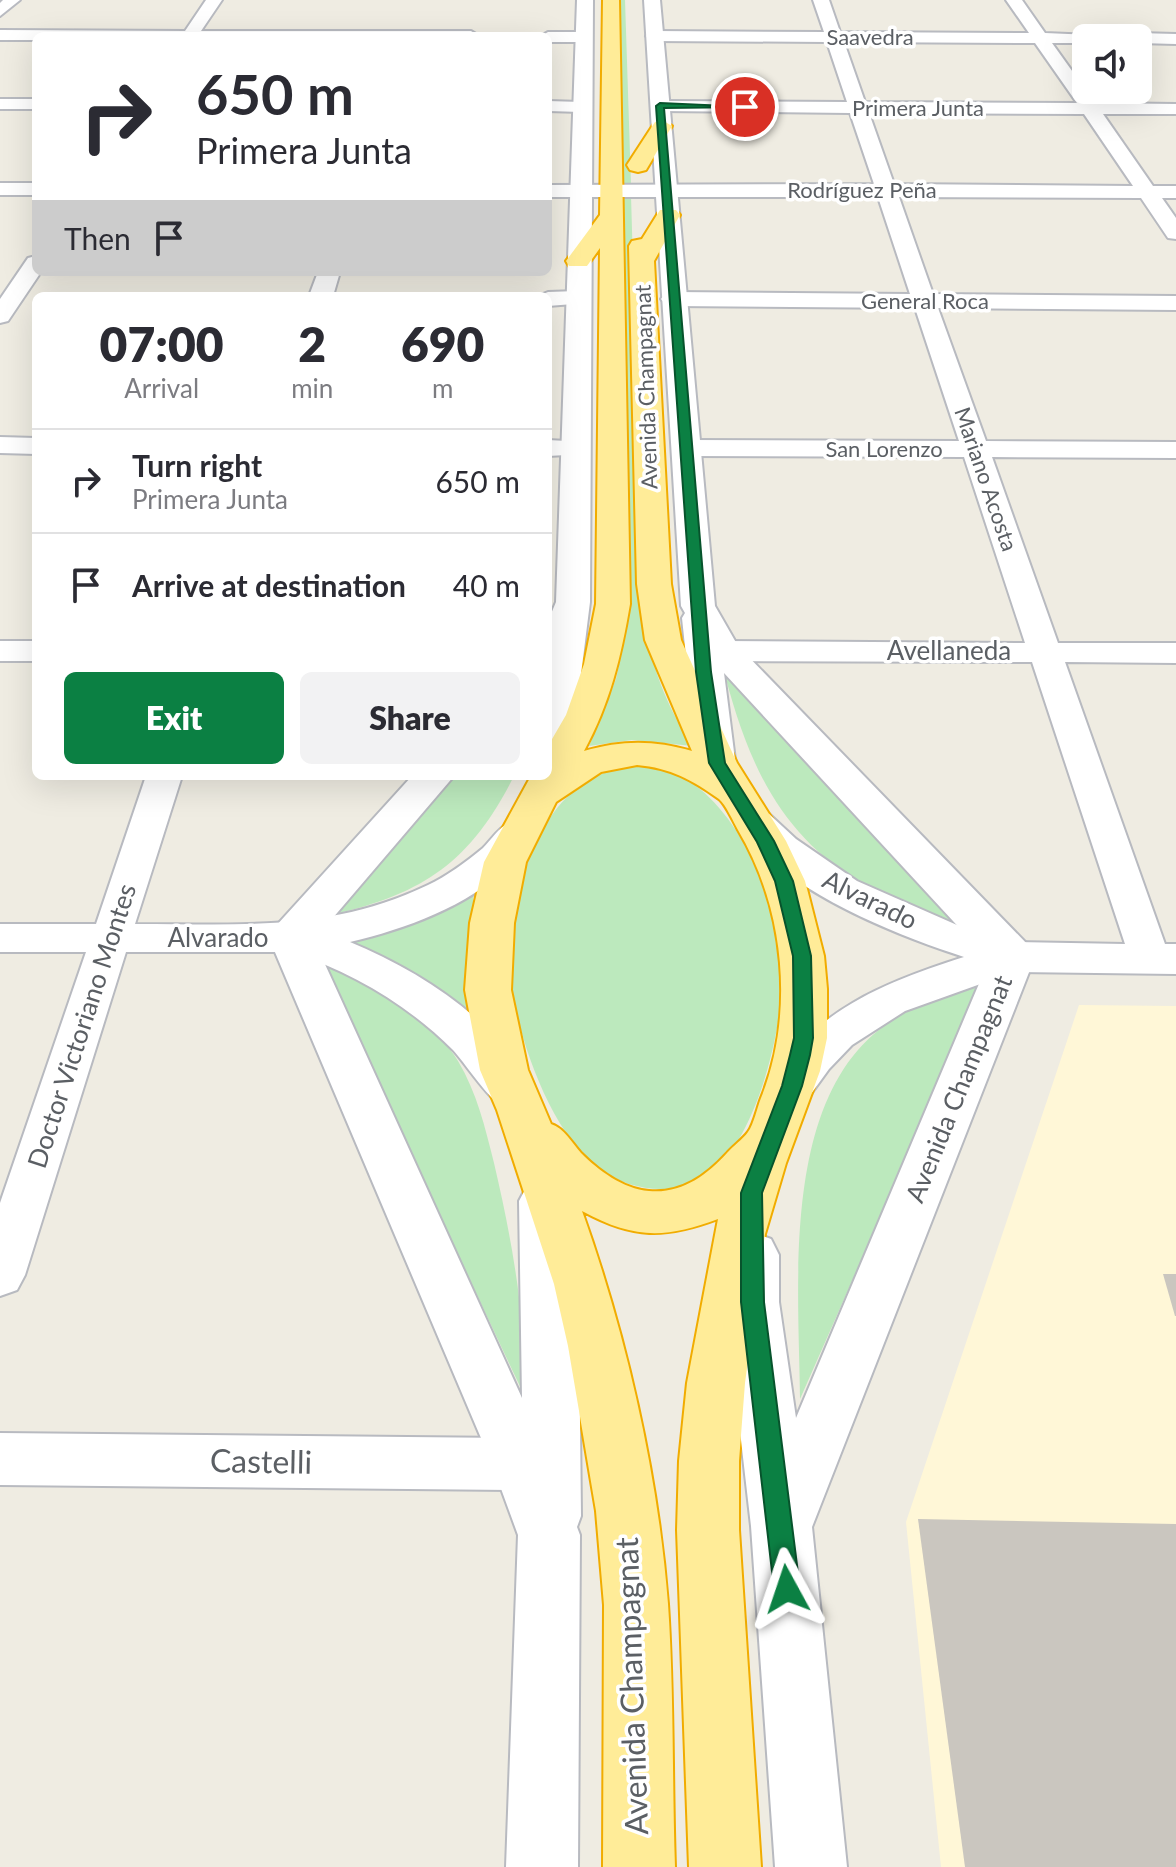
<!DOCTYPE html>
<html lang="en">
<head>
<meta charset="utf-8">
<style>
  :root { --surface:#fff; --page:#f2f2f3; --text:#2b2b33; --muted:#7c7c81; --line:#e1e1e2; --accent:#0b8043 }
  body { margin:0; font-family:Lato,sans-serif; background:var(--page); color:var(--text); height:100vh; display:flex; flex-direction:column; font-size:30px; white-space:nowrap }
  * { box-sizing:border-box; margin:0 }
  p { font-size:26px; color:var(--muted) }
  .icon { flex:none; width:44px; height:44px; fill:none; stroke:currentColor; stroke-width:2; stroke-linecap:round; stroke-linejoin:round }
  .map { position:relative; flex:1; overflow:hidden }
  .sheet { position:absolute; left:32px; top:292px; width:520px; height:488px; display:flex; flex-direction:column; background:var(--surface); border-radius:12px; box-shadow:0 8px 32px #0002 }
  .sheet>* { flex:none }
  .hud { position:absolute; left:32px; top:32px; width:520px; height:244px; border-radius:12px; box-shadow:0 8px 32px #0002; background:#fff; color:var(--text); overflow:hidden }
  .tools { position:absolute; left:1072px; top:24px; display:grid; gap:16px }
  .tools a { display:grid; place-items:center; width:80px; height:80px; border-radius:12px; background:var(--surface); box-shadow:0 8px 32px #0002; font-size:40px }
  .pin { position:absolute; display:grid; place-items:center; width:68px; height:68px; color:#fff; margin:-34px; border:4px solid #fff; border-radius:50%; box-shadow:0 2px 8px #0007 }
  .me { position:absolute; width:88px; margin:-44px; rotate:355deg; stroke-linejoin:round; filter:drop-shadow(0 0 6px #0008) }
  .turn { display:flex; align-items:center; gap:28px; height:168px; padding:0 32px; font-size:36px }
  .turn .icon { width:104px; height:104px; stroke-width:2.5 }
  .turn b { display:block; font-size:56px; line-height:68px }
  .then { display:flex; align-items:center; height:76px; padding:0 32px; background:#0003; gap:16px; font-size:30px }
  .eta { display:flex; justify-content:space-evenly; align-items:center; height:136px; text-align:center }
  .eta b { font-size:48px; font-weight:800; line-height:56px }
  .cta { display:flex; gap:16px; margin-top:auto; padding:16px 32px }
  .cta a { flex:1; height:92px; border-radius:12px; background:var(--accent); color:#fff; font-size:32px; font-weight:800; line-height:92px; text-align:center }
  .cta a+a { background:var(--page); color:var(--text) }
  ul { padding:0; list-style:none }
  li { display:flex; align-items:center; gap:24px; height:104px; padding:0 32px; border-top:2px solid var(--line) }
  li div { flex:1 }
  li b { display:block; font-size:30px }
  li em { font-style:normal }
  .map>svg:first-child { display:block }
  .commercial { fill:#fff7d7 }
  .green { fill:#bce9bd }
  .building { fill:#cac6bf }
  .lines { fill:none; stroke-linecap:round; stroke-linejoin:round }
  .minor-casing { stroke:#b8bac0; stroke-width:4 }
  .tertiary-casing { stroke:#b8bac0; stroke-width:4 }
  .trunk-casing { stroke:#f1ac00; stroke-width:4 }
  .minor { fill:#fff; fill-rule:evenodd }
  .tertiary { fill:#fff; fill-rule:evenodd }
  .trunk { fill:#ffec98; fill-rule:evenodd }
  .route { fill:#0b8043; stroke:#07532c; stroke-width:2 }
  .labels { text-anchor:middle; stroke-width:7; stroke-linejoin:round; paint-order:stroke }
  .far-street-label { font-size:22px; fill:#5b5f64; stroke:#fff }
  .street-label { font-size:26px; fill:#5b5f64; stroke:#fff }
  .near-street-label { font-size:32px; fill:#5b5f64; stroke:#fff }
</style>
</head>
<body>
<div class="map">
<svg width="1176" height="1867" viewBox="0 0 1176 1867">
  <rect width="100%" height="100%" fill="#efece2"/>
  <!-- commercial -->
  <path class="commercial" d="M 1079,1005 L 1176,1006 L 1176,1867 L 941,1867 L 906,1522 Z"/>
  <!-- green -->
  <g class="green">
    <path d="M 617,0 L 625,0 L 631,185 L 621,184 Z"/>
    <path d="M 621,195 L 631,195 L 643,617 C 650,662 667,709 693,746 L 632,740 L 589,746 L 616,679 L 629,615 Z"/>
    <path d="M 721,660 L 965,925 C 946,919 926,915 907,908 C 894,904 881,895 869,888 C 777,836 746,759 721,660 Z"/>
    <path d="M 645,765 C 664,770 685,776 700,789 C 746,827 780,907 782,966 C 785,1024 756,1148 702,1180 C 690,1187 675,1189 661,1189 C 640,1189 617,1182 599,1169 C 551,1134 515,1033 511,975 C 507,915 529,819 583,784 C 602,771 622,767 645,765 Z"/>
    <path d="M 450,776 L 514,776 C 469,865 421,895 326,916 Z"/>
    <path d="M 474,889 L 471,930 L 476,1029 L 322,940 Z"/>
    <path d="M 322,966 C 372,976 431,1017 458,1061 C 477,1093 485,1127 494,1163 C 512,1240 526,1318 525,1397 Z"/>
    <path d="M 985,980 L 800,1399 C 799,1288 781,1106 880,1029 C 912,1004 948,993 985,980 Z"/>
  </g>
  <!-- building -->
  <g class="building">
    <path d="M 1163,1274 L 1176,1274 L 1176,1316 L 1175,1316 Z"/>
    <path d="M 918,1519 L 1176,1524 L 1176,1867 L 965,1867 Z"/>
  </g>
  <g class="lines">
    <!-- minor casing -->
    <g class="minor-casing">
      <g id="minor">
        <path d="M 3,0 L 20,0 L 0,16 L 0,3 Z"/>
        <path d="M 206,0 L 222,0 L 201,31 L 471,31 L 479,36 L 36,36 L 36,40 L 0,40 L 0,30 L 185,31 Z"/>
        <path d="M 813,0 L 829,0 L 840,32 L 1029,33 L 1006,0 L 1022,0 L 1045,33 L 1092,35 L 1094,38 L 1086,38 L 1086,43 L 1052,43 L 1095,103 L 1176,104 L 1176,114 L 1103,114 L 1153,186 L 1176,186 L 1176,198 L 1162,198 L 1176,218 L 1176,239 L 1168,238 L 1141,198 L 899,197 L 933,294 L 1176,296 L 1176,310 L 938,308 L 986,441 L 1176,442 L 1176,458 L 992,457 L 1058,643 L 1176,643 L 1176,663 L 1065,662 L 1165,944 L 1176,944 L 1176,974 L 1014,972 L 905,1011 L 852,1045 L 829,1069 L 808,1098 L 792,1103 L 776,1098 L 770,1086 C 810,1011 888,981 964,957 C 893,934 779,889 737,823 L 743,814 L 756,811 L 769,814 L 796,839 L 857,881 L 957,925 L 1013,942 L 1125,944 L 1032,662 L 723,661 L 711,658 L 707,651 L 711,644 L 723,641 L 1025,643 L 964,457 L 688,456 L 678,454 L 674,448 L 678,442 L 688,440 L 959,441 L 915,308 L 673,306 L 665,304 L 661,299 L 665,294 L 673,292 L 910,294 L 878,197 L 548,197 L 548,185 L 874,184 L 850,113 L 660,111 L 651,106 L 660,101 L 847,102 L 827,42 L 654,41 L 646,36 L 654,31 L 824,32 ZM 844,42 L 1035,43 L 1077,103 L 865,102 ZM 869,113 L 1084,114 L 1133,186 L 894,184 Z"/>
        <path d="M 548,32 L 583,32 L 591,37 L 583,42 L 548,42 L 548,36 L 541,36 Z"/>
        <path d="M 1138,33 L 1176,34 L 1176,44 L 1138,43 L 1138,38 L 1130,38 Z"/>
        <rect x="0" y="99" width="36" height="10"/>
        <path d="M 548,101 L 581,102 L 590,107 L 581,112 L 548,111 Z"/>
        <rect x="0" y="183" width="36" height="12"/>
        <path d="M 36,256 L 36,272 L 41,272 L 8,321 L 0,323 L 0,299 L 28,258 Z"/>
        <path d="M 318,272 L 340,272 L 333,296 L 309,296 Z"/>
        <path d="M 578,291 L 586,293 L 590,298 L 586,303 L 548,306 L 548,296 L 538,296 L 548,292 Z"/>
        <path d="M 0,437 L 36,438 L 36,454 L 0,453 Z"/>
        <path d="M 548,440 L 585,442 L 589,448 L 585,454 L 548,456 Z"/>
        <rect x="0" y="641" width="36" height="20"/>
        <path d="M 146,776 L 182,776 L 135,924 C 240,924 330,932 428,885 C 447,876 466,862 483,848 C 491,840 499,827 509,823 C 517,819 524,821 532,823 L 538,832 C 498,895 419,926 350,942 C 420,971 497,1020 533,1089 L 527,1101 C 516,1105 508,1108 497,1102 C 487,1096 464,1062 453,1050 C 408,1005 352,972 291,952 L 126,952 L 25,1275 L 17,1290 L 0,1296 L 0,1203 L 86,952 L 0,952 L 0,924 L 96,924 Z"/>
        <path d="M 0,1433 L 522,1438 L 541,1446 L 549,1464 L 541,1482 L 522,1490 L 0,1485 Z"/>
      </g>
    </g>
    <!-- tertiary casing -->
    <g class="tertiary-casing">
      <g id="tertiary">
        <path d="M 577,0 L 593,0 L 590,602 L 578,698 L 579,764 L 573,773 L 559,776 L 548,773 L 548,621 L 556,602 Z"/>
        <path d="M 644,0 L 660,0 L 715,606 L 738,646 L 1029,946 L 1035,957 L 812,1527 L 847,1867 L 775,1867 L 751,1526 L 725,1302 L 725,1255 L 733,1239 L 752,1232 L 771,1239 L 779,1255 L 779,1302 L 796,1418 L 989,960 L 724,673 L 735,760 L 730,769 L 716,772 L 702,769 L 697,760 L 682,618 L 685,613 L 681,606 Z"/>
        <path d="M 412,776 L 454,776 L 314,940 L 522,1398 L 519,1201 L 527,1186 L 545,1179 L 563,1186 L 571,1201 L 579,1330 L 581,1516 L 577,1527 L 580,1535 L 578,1867 L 506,1867 L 518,1535 L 492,1464 L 269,938 L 275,927 Z"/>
      </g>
    </g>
    <!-- trunk casing -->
    <g class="trunk-casing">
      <g id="trunk">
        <path d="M 603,0 L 619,0 L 630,604 C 621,657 610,703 584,751 C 622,740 654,740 692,751 L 645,640 L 637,584 L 629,246 L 632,241 L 642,239 L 660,210 L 676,210 L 680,215 L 654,261 L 671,584 L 681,640 L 737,763 L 786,841 L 805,881 L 824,956 L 827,989 L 827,1038 L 820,1071 L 786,1163 L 765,1234 L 745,1383 L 739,1461 L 739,1530 L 761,1867 L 689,1867 L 677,1530 L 679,1461 L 687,1383 L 718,1219 C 665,1239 633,1239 582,1211 C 626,1334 658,1474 668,1604 C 674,1691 672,1780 675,1867 L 603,1867 L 604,1605 L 596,1511 L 568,1346 L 554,1284 L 497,1110 L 480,1070 L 465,990 L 470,923 L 484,862 L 531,776 L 548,776 L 548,746 L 566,715 L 584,664 L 596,604 L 600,248 L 587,266 L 569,266 L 566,261 L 600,215 ZM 637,765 C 671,768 692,780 719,799 C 726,805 733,821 738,830 C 785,909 795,1013 761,1098 C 757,1108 754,1124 748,1132 C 743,1139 733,1146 727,1153 C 706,1176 681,1194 649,1191 C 623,1189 598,1170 581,1153 C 572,1143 564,1128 551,1124 L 528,1070 L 511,990 L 514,923 L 526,862 L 556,802 L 601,772 Z"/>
        <path d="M 662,120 L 672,126 L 646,170 L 638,172 L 630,170 L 627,165 L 655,122 Z"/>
      </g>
    </g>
    <!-- minor -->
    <use href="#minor" class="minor"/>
    <!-- tertiary -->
    <use href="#tertiary" class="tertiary"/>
    <!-- trunk -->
    <use href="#trunk" class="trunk"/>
  </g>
  <!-- route -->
  <path class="route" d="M 660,103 L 749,107 L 664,108 L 711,672 L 725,763 L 774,841 L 793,881 L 811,956 L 813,1038 L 810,1055 L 802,1086 L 762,1193 L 764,1302 L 800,1589 L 796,1598 L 787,1602 L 777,1598 L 774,1589 L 741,1302 L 741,1193 L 782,1086 L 790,1055 L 794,1038 L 793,956 L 775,881 L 757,842 L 709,763 L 696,672 L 656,106 Z"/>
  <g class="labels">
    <!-- far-street labels -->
    <g class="far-street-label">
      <text x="870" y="45">Saavedra</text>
      <text x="918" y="116">Primera Junta</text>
      <text x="862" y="198">Rodríguez Peña</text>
      <text x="925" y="309">General Roca</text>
      <text transform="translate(646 387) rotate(-92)" y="8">Avenida Champagnat</text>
      <text x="884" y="457">San Lorenzo</text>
      <text transform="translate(986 479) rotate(71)" y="8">Mariano Acosta</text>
    </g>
    <!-- street labels -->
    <g class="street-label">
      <text x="949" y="660">Avellaneda</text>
      <text transform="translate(870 900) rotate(26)" y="9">Alvarado</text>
      <text x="218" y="947">Alvarado</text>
      <text transform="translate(82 1026) rotate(-72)" y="9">Doctor Victoriano Montes</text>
      <text transform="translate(959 1089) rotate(-68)" y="9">Avenida Champagnat</text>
    </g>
    <!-- near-street labels -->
    <g class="near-street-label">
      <text transform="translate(261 1462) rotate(1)" y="11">Castelli</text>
      <text transform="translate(632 1686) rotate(-92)" y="11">Avenida Champagnat</text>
    </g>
  </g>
</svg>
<div class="tools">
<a><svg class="icon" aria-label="sound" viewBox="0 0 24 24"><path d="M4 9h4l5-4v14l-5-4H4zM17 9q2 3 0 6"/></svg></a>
</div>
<div class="pin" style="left:745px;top:107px;background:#d93025"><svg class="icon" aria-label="arrive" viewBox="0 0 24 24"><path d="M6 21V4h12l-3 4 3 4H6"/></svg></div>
<svg class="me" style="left:787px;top:1589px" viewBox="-20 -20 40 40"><path d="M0-17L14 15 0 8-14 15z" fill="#0b8043" stroke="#fff" stroke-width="4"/></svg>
<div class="hud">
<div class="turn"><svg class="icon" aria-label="right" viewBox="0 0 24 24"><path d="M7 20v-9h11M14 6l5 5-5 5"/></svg><div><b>650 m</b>Primera Junta</div></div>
<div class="then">Then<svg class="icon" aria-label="arrive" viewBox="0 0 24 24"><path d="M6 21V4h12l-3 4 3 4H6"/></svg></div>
</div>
<section class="sheet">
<div class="eta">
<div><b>07:00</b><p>Arrival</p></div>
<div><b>2</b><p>min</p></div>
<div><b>690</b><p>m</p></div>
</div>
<ul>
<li><svg class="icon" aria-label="right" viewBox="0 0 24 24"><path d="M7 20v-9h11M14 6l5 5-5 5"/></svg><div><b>Turn right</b><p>Primera Junta</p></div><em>650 m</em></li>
<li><svg class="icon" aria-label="arrive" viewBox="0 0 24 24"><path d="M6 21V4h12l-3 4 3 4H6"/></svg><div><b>Arrive at destination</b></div><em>40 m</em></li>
</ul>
<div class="cta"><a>Exit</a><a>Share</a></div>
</section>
</div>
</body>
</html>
